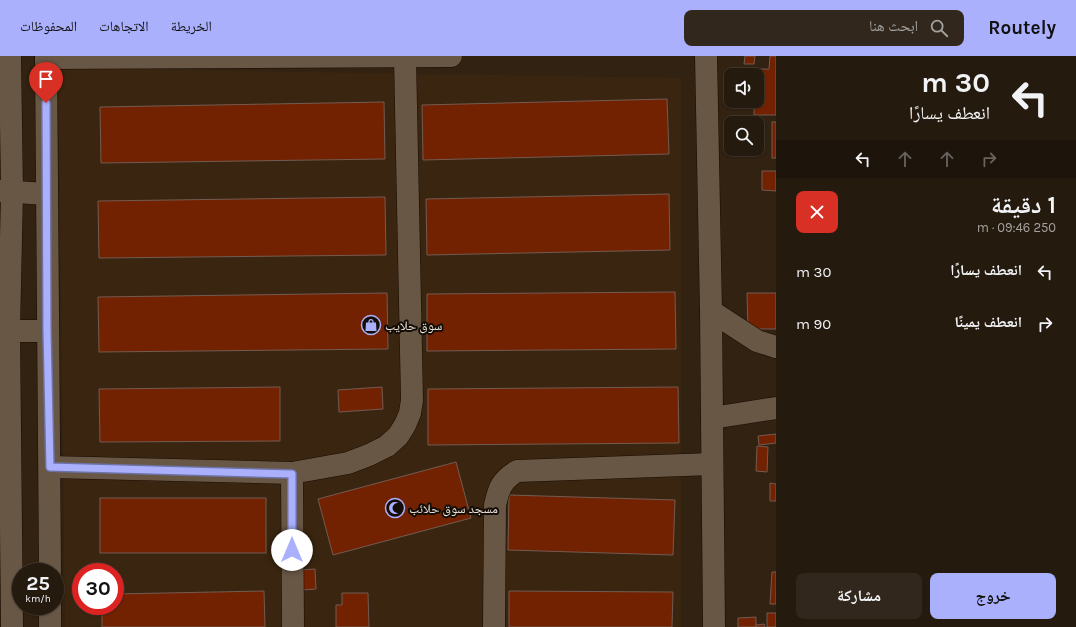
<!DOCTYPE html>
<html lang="ar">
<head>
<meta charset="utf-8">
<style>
  :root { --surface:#251a0e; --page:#31271c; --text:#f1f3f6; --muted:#a3a19e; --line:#42382e; --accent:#aab0fc }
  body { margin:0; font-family:Karla,"Noto Naskh Arabic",sans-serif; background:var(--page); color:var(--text); direction:rtl; height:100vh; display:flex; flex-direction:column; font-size:15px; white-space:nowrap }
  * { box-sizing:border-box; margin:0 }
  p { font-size:13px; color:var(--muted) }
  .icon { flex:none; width:22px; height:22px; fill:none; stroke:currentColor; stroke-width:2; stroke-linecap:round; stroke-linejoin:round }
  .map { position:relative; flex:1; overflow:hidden; direction:ltr }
  .drawer { display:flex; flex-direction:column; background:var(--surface); width:300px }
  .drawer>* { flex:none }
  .top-card { background:#251a0e; color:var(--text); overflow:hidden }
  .controls { position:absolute; left:724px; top:12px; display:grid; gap:8px }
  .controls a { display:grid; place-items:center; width:40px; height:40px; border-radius:8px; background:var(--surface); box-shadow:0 1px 3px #0004,0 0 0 1px var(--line); font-size:20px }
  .speed { position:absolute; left:12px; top:507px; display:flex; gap:8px; font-size:20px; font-weight:700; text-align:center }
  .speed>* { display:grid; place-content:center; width:52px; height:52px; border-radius:50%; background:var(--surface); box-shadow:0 1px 3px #0004,0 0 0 1px var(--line); line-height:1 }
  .speed small { font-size:10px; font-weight:400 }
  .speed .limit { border:6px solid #d22; background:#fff; color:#111 }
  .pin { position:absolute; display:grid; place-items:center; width:34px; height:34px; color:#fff; margin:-41px -17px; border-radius:50% 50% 50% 0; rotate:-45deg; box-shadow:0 0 4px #0007 }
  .pin .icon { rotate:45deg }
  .me { position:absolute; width:44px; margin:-22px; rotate:0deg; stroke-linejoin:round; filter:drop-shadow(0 0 3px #0008) }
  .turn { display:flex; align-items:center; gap:14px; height:84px; padding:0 20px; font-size:18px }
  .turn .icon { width:52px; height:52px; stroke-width:2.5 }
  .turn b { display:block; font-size:28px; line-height:34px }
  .lanes { display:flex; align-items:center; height:38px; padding:0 20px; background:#0003; justify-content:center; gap:20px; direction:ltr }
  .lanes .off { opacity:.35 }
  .round { display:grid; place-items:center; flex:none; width:42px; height:42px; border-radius:8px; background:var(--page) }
  .summary { display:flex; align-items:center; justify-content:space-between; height:68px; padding:0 20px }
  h1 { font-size:24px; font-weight:700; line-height:30px }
  .cta { display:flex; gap:8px; margin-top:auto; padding:8px 20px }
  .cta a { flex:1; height:46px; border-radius:8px; background:var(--accent); color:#111; font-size:16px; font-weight:700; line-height:46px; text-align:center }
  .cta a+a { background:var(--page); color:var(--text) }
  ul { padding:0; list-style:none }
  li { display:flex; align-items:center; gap:12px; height:52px; padding:0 20px }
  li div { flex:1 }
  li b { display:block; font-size:15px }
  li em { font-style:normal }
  header { display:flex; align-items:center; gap:24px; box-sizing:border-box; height:56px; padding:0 20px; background:var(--accent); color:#111 }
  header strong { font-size:19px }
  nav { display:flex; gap:22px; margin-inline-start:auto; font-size:14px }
  .search { width:280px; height:36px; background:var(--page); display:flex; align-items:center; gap:10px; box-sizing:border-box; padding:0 14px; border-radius:8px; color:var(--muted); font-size:15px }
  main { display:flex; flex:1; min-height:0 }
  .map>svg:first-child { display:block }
  .built { fill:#3a2610; fill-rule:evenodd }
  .building { fill:#732201; stroke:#735b52 }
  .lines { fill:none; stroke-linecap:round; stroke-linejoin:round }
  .street-casing { stroke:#180b00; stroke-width:23 }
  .secondary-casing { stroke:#180b00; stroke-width:23 }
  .street { stroke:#685745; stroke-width:22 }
  .secondary { stroke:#685745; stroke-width:22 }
  .route-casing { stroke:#6e72a4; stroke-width:10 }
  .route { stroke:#aab0fc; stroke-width:7 }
  .labels { text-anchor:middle; stroke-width:4; stroke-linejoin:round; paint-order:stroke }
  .poi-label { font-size:13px; fill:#ebe1d7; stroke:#140d07; text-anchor:start }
</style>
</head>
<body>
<header>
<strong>Routely</strong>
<div class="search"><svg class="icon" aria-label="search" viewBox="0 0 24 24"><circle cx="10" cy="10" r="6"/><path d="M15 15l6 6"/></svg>ابحث هنا</div>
<nav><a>الخريطة</a><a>الاتجاهات</a><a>المحفوظات</a></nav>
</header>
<main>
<section class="drawer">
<div class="top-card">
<div class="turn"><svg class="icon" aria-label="left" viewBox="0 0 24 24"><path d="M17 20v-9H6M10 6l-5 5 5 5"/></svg><div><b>30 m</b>انعطف يسارًا</div></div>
<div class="lanes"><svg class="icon" aria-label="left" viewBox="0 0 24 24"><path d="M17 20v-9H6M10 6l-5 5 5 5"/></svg><svg class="icon off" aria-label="ahead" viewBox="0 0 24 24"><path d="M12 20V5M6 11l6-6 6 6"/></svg><svg class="icon off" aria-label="ahead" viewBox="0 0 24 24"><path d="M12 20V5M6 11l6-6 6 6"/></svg><svg class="icon off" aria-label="right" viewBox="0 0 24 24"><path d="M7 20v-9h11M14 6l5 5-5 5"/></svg></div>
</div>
<div class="summary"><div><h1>1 دقيقة</h1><p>250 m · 09:46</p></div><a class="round" style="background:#d93025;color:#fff"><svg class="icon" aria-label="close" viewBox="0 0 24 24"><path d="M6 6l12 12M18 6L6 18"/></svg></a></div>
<ul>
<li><svg class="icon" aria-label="left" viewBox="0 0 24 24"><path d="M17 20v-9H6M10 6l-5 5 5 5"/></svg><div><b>انعطف يسارًا</b></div><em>30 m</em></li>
<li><svg class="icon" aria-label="right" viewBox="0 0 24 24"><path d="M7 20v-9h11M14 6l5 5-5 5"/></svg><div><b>انعطف يمينًا</b></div><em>90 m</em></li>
</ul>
<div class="cta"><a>خروج</a><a>مشاركة</a></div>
</section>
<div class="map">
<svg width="776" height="571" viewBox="0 0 776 571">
  <rect width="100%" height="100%" fill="#312212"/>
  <!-- built -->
  <path class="built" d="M 58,12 L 681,22 L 681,571 L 65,571 ZM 81,516 L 115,516 L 115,550 L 81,550 Z"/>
  <!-- building -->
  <g class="building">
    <path d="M 745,0 L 755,0 L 754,8 L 744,8 Z"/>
    <path d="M 770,0 L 776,0 L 776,59 L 754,59 L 754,45 L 757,45 L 757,19 L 753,19 L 753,13 L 769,13 Z"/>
    <path d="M 667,43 L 669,98 L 423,104 L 422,49 Z"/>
    <path d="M 384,46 L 385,103 L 101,107 L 100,51 Z"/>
    <rect x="772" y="66" width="4" height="36"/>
    <path d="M 762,115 L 776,115 L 776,135 L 762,134 Z"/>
    <path d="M 669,138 L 670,194 L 427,199 L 426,143 Z"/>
    <path d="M 385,141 L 386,199 L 99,202 L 98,145 Z"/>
    <path d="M 675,236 L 676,293 L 427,295 L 427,238 Z"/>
    <path d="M 387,237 L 388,293 L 99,296 L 98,241 Z"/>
    <path d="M 747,237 L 776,237 L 776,273 L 748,273 Z"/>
    <path d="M 280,331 L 280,385 L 100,386 L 99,333 Z"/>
    <path d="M 382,331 L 383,353 L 339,356 L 338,334 Z"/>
    <path d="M 678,331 L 679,387 L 428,389 L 428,333 Z"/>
    <path d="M 776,378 L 776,387 L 759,389 L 758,380 Z"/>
    <path d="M 757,390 L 768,391 L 767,416 L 756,415 Z"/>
    <path d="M 456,406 L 471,462 L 333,499 L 318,443 Z"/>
    <path d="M 770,427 L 776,428 L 776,445 L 770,445 Z"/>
    <path d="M 509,439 L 675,444 L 673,499 L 508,494 Z"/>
    <rect x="100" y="442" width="166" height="55"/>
    <path d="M 315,513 L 316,533 L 302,534 L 301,514 Z"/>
    <path d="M 772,516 L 776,516 L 776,548 L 770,548 Z"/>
    <path d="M 264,535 L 265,571 L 102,571 L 102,550 L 115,550 L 115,538 Z"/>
    <path d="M 509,535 L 673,536 L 672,571 L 509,571 Z"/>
    <path d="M 342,537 L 368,537 L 369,571 L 336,571 L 336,549 L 342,549 Z"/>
    <rect x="767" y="557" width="9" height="14"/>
    <path d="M 756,561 L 756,571 L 738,571 L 738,562 Z"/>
    <path d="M 764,568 L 765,571 L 756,571 L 756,569 Z"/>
  </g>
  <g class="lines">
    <!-- street casing -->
    <g class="street-casing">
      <g id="street">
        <path d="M 10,0 L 12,135 L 9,275 L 12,571"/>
        <path d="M 706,0 L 711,255 L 714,571"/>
        <path d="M 46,2 L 451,0"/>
        <path d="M 0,135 L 46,138"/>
        <path d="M 711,255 L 757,285 L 776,291"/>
        <path d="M 0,275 L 47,275"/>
        <path d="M 712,362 L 776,352"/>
        <path d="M 50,411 L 292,417 L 348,407 L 369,399 L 387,390 L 398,380 L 405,369 L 410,357 L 412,344 L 405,1"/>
        <path d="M 292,417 L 293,571"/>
        <path d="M 494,571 L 495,449 C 499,432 501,425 517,415 L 712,408"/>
      </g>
    </g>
    <!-- secondary casing -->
    <g class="secondary-casing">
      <g id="secondary">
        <path d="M 46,0 L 50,516"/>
        <path d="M 50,550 L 50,571"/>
      </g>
    </g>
    <!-- street -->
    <use href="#street" class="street"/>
    <!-- secondary -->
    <use href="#secondary" class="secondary"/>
  </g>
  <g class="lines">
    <!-- route casing -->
    <g class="route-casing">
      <path id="route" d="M 46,47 L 47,275 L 50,411 L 292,418 L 292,494"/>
    </g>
    <!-- route -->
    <use href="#route" class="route"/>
  </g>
  <!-- icons -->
  <defs>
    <g id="shop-ring" transform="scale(1)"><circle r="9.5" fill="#140d07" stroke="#aab0fc" stroke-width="1.5"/><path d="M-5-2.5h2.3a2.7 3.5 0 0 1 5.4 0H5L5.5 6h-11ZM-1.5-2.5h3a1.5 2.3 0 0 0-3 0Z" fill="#aab0fc"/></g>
    <g id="mosque-ring" transform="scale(1)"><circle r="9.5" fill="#140d07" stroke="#aab0fc" stroke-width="1.5"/><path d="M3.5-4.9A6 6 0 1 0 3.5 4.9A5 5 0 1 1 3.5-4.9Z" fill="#aab0fc"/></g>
  </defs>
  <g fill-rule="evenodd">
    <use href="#shop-ring" x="371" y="269"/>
    <use href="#mosque-ring" x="395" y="452"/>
  </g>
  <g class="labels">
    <!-- poi labels -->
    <g class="poi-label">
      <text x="385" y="274">سوق حلايب</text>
      <text x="409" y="457">مسجد سوق حلائب</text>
    </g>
  </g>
</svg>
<div class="controls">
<a><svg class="icon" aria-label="sound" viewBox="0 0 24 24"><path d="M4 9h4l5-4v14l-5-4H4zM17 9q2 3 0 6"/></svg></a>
<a><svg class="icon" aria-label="search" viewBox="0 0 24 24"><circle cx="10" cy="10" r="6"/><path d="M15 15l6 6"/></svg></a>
</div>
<div class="speed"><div>25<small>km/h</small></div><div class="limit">30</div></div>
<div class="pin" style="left:46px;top:47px;background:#d93025"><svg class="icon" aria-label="arrive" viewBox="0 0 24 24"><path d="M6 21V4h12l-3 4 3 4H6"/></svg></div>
<svg class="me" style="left:292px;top:494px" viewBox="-20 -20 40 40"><circle r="19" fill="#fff"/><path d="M0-13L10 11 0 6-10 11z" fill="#aab0fc"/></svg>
</div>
</main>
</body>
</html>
